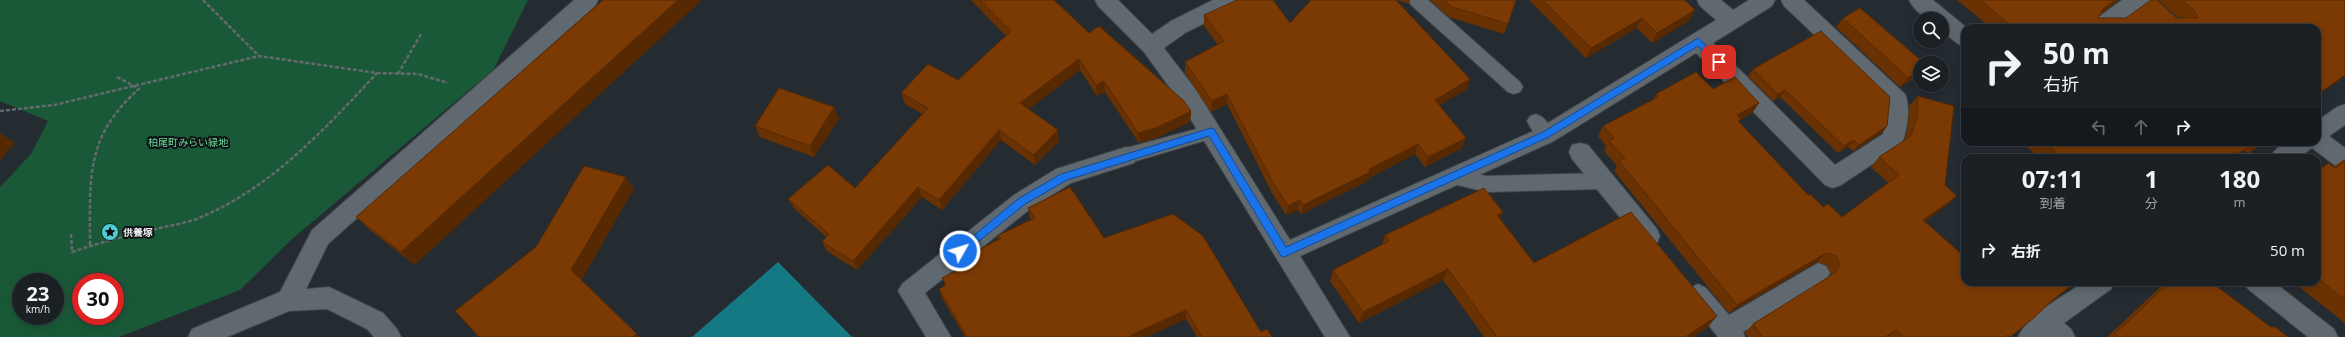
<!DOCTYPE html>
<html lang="ja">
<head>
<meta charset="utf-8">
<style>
  :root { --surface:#1b2025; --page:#24282d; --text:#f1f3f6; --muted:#a0a3a7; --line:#393e42 }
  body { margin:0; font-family:"Open Sans","Noto Sans JP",sans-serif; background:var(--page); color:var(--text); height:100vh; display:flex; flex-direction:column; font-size:15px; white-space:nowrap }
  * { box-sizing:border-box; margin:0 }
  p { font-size:13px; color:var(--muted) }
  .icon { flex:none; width:22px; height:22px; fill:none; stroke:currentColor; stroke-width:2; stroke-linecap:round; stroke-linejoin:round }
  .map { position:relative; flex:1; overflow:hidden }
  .details { position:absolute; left:1961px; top:154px; width:360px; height:132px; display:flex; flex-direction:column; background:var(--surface); border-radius:12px; box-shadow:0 2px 10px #0003,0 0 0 1px var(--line) }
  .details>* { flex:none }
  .banner { position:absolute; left:1961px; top:24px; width:360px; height:122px; border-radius:12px; box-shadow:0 2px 10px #0003,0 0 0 1px var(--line); background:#1b2025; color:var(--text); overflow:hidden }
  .tools { position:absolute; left:1913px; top:12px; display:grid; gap:8px }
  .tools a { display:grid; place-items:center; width:36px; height:36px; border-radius:50%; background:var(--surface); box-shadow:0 2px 10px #0003,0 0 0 1px var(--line); font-size:20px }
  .speed { position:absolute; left:12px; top:273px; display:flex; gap:8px; font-size:20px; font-weight:700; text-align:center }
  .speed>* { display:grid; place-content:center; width:52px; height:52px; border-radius:50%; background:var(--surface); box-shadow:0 2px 10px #0003,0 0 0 1px var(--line); line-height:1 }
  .speed small { font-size:10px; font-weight:400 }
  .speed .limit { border:6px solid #d22; background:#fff; color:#111 }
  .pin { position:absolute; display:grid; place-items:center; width:34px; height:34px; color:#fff; margin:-17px; border-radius:8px; box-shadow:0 2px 6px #0006 }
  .me { position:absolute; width:44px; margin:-22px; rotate:51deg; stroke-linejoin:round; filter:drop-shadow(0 0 3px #0008) }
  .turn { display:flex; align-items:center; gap:14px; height:84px; padding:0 16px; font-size:18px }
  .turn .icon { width:52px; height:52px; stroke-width:2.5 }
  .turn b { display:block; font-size:28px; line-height:34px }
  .lanes { display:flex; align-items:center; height:38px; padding:0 16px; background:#0003; justify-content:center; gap:20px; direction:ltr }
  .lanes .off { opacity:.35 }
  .eta { display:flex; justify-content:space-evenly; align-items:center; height:68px; text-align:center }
  .eta b { font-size:24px; font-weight:700; line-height:28px }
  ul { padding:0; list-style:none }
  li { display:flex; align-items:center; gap:12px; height:56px; padding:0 16px }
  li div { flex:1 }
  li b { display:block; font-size:15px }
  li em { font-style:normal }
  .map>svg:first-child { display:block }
  .green { fill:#1a5938; fill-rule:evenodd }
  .water { fill:#157984 }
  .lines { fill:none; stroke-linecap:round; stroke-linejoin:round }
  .lane-casing { stroke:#3f464a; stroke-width:2 }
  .street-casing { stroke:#3f464a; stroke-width:2 }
  .path { stroke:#646a6f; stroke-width:2.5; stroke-dasharray:4 2; stroke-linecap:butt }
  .lane { fill:#60696f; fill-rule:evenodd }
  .street { fill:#60696f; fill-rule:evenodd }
  .wall { fill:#6a3203 }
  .shaded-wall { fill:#562903 }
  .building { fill:#7b3a04; stroke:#562903 }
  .route { fill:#1a73e8; stroke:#114b97 }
  .labels { text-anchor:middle; stroke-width:4; stroke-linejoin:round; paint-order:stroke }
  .park-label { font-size:10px; fill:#6cdb9c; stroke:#101316 }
  .poi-label { font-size:10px; font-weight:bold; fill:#f0f5f9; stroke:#101316; text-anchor:start }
</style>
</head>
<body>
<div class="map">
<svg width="2345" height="337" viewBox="0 0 2345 337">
  <rect width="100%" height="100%" fill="#242b31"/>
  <!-- green -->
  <path class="green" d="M 0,0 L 528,0 L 494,69 L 291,240 L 240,290 L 119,337 L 0,337 L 0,187 L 31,154 L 48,121 L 0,101 ZM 21,282 L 55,282 L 55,316 L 21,316 ZM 81,282 L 115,282 L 115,316 L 81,316 Z"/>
  <!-- water -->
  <path class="water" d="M 778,262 L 852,337 L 692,337 Z"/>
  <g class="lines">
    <!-- lane casing -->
    <g class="lane-casing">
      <g id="lane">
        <path d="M 1409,0 L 1428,0 L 1520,82 L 1523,87 L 1520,92 L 1514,94 L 1508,92 L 1411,5 Z"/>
        <path d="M 2137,0 L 2156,0 L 2182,23 L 2184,28 L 2165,28 Z"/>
        <path d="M 1536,114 C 1545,117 1551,126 1555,135 L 1552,140 C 1539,145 1533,132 1527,121 L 1530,116 Z"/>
        <path d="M 1211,125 L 1217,127 L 1220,132 L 1217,137 L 1126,164 L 1120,161 L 1117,156 L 1120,151 L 1126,148 Z"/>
        <path d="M 1450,169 L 1487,176 L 1603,173 L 1609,175 L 1612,181 L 1609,187 L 1603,189 L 1487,192 L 1444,182 L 1441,177 L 1444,172 Z"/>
      </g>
    </g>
    <!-- street casing -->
    <g class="street-casing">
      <g id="street">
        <path d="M 574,0 L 598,0 L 595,6 L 328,244 L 306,289 L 329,287 L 383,313 L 397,329 L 401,337 L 374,337 L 367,329 L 327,309 L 289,311 L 227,337 L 188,337 L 192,329 L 280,292 L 312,230 Z"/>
        <path d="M 1095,0 L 1118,0 L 1152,34 L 1171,21 L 1213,0 L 1241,0 L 1238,6 L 1185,33 L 1164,48 L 1196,90 L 1290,240 L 1538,129 L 1716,20 L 1700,6 L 1697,0 L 1721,0 L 1733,10 L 1749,0 L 1775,0 L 1772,6 L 1713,43 L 1835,165 L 1883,134 L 1886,103 L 1784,6 L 1781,0 L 1804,0 L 1905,94 C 1911,106 1907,133 1901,145 L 1841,185 L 1833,188 L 1825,185 L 1696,53 L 1554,141 L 1300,256 L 1350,337 L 1325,337 L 1180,102 L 1144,52 L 1098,6 Z"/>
        <path d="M 1909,0 L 1933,0 L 1967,28 L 1965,28 L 1965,46 L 1958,44 L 1942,31 L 1942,19 C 1927,19 1917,15 1909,0 Z"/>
        <path d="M 2122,0 L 2147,0 L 2144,6 L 2114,28 L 2089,28 L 2092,22 Z"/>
        <path d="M 2345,104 L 2345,125 L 2329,136 L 2345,148 L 2345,169 L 2337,167 L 2312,148 L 2298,158 L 2270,158 C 2279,139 2299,142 2317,142 L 2317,121 L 2337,107 Z"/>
        <path d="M 1580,143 L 1588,145 L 1657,229 L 1660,236 L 1657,243 L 1649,246 L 1641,243 L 1572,159 L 1569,152 L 1572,145 Z"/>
        <path d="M 1126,147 L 1134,149 L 1137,156 L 1134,163 L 1071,183 L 1030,209 L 925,293 L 951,337 L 926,337 L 898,291 L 902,284 L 1014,195 L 1056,169 Z"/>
        <path d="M 1818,263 L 1826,266 L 1830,273 L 1826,280 L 1743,332 L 1745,337 L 1718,337 L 1690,302 L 1686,295 L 1690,288 L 1698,284 L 1706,288 L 1729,315 Z"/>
        <path d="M 2084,282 L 2115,282 L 2111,289 L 2064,323 L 2071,329 L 2075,337 L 2018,337 C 2029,313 2063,297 2084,282 Z"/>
        <path d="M 2244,282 L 2274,282 L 2334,329 L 2338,337 L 2308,337 L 2248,289 Z"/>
      </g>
    </g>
    <!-- path -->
    <g class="path">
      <path d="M 203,0 L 259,56 L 377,73 L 418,74 L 448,83"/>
      <path d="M 398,74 L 421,34"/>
      <path d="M 117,77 L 136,87"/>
      <path d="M 0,111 L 54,105 L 259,56"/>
      <path d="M 71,234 L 72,252 C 101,242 131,235 160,228 C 173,225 186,223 199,218 C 271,188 325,129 377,73"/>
      <path d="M 90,245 C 90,176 85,136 141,87"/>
    </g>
    <!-- lane -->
    <use href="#lane" class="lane"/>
    <!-- street -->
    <use href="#street" class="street"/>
  </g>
  <!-- wall -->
  <g class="wall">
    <path d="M 603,0 L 415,265 L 370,230 L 356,217 Z"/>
    <path d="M 971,0 L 1054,0 L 1089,33 L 1191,111 L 1190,122 L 1156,138 L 1139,143 L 1105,92 L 1097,96 L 1080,70 L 1029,109 L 1059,141 L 1035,165 L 1001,140 L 942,210 L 922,197 L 857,270 L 827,251 L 822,242 L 826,237 L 794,208 L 788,199 L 855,188 L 923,114 L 905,104 L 901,93 L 958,80 L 1006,36 Z"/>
    <path d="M 1397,0 L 1410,0 L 1409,4 Z"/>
    <path d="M 1430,0 L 1516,0 L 1504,34 L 1449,17 Z"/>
    <path d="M 1529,0 L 1685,0 L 1690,20 L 1652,43 L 1637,28 L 1586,58 Z"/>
    <path d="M 1957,0 L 2119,0 L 2100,15 L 2098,18 L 2179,18 L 2158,0 L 2345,0 L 2345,76 L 2317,95 L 2317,28 L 1991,28 Z"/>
    <path d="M 1204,15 L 1470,79 L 1467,89 L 1440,105 L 1462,148 L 1425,167 L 1415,154 L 1369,178 L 1368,181 L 1301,214 L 1298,210 L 1286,215 L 1271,191 L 1227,104 L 1211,112 L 1185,73 L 1185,62 L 1218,45 L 1204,26 Z"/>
    <path d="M 1843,18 L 1920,63 L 1920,73 L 1919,75 L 1900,87 L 1836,27 Z"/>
    <path d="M 1753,69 L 1887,126 L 1882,133 L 1853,151 L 1848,147 L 1838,153 L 1780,97 L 1773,101 L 1748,76 Z"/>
    <path d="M 1713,89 L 1759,103 L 1752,113 L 1740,119 L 1739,122 L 1808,195 L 1823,207 L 1842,217 L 1888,183 L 1871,167 L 1879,157 L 1904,141 L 1908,127 L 1909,106 L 1918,96 L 1945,185 L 1947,205 L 1925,221 L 1965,282 L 2049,303 L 2010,337 L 1748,337 L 1745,333 L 1753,324 L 1830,276 L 1831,274 L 1827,265 L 1817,262 L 1729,313 L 1614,171 L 1617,166 L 1604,151 L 1606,146 L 1598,136 L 1603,126 L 1653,100 L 1656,94 Z"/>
    <path d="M 834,107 L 839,119 L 814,157 L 760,137 L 755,126 Z"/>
    <path d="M 2021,142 L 2264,142 L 2248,154 L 2243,150 L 2233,158 L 2040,158 Z"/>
    <path d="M 2345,159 L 2345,323 L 2293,282 L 2317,282 L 2317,171 L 2328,163 L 2333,167 Z"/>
    <path d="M 1028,208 L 1104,238 L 1261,332 L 1272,337 L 1197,337 L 1186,319 L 1146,337 L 965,337 L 942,298 L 939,289 L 945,286 L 942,278 L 962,267 L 960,260 L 998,240 L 997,236 L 1031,220 L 1030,218 Z"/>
    <path d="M 1503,212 L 1500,218 L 1534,263 L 1708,327 L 1693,337 L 1484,337 L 1443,280 L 1359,323 L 1330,281 L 1333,270 L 1382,245 L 1385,235 Z"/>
    <path d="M 2166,282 L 2215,282 L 2215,285 L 2271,328 L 2274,326 L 2288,337 L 2107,337 Z"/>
  </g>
  <!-- shaded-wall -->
  <g class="shaded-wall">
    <path d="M 678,0 L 702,0 L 415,265 L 401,252 Z"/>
    <path d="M 2115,0 L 2119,0 L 2091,21 L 2102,10 Z"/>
    <path d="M 1695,10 L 1690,20 L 1652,43 L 1657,33 Z"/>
    <path d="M 1642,18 L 1637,28 L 1586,58 L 1591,48 Z"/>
    <path d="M 1079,59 L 1080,70 L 1022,114 L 1020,103 Z"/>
    <path d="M 1920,70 L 1920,73 L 1919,75 L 1900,87 L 1908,78 Z"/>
    <path d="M 2345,75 L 2345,76 L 2317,95 Z"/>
    <path d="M 1470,79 L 1467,89 L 1432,110 L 1435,100 Z"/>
    <path d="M 1104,81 L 1105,92 L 1097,96 L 1096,85 Z"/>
    <path d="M 1785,90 L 1780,97 L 1773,101 L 1778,94 Z"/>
    <path d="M 1227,94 L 1227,104 L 1211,112 L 1212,101 Z"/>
    <path d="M 1759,103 L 1752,113 L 1730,126 L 1737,115 Z"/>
    <path d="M 834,107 L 839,119 L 814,157 L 810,146 Z"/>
    <path d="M 1191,111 L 1190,122 L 1156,138 L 1139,143 L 1138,133 Z"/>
    <path d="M 1887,126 L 1882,133 L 1853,151 L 1859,145 Z"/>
    <path d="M 999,130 L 1001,140 L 942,210 L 939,200 Z"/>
    <path d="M 1058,130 L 1059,141 L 1035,165 L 1033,155 Z"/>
    <path d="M 0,133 L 15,143 L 0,160 Z"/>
    <path d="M 1466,138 L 1462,148 L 1425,167 L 1428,157 Z"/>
    <path d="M 1854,140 L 1848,147 L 1838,153 L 1844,146 Z"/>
    <path d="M 1418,144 L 1415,154 L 1369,178 L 1368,181 L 1301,214 L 1303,205 L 1369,169 Z"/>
    <path d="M 626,177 L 634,189 L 581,281 L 571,270 Z"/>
    <path d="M 918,187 L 922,197 L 857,270 L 853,261 Z"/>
    <path d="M 1957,196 L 1947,205 L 1914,229 L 1923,220 Z"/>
    <path d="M 1300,200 L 1298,210 L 1286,215 L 1288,206 Z"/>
    <path d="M 1503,212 L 1497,224 L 1497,215 Z"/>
    <path d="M 1826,253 L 1817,262 L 1729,313 L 1737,305 Z"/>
    <path d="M 1448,269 L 1443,280 L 1359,323 L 1363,312 Z"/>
    <path d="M 1186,310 L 1186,319 L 1146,337 L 1131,337 L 1131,335 Z"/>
    <path d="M 1717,316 L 1708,327 L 1693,337 L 1685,337 Z"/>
    <path d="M 1896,330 L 1888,337 L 1885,337 Z"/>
    <path d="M 637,334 L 639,337 L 633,337 Z"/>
  </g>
  <!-- building -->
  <g class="building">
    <path d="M 603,0 L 678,0 L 401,252 L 356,217 Z"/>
    <path d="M 980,0 L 1054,0 L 1089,33 L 1099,26 L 1184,101 L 1191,111 L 1156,128 L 1138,133 L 1104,81 L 1096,85 L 1079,59 L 1020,103 L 1058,130 L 1033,155 L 999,130 L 939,200 L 918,187 L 853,261 L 822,242 L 829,234 L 788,199 L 828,165 L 855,188 L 928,108 L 901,93 L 928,64 L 958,80 L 1011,31 Z"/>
    <path d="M 1237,0 L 1273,0 L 1290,23 L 1311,0 L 1396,0 L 1470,79 L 1435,100 L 1466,138 L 1428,157 L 1418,144 L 1369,169 L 1370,172 L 1303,205 L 1300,200 L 1288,206 L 1272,181 L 1227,94 L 1212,101 L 1185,62 L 1224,41 L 1204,15 Z"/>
    <path d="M 1444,0 L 1516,0 L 1508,24 L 1452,7 Z"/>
    <path d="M 1543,0 L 1685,0 L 1695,10 L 1657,33 L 1642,18 L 1591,48 Z"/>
    <path d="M 1980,0 L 2115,0 L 2102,10 L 2098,18 L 2126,18 L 2151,0 L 2157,0 L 2176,18 L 2197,18 L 2195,11 L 2182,0 L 2345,0 L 2345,75 L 2317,95 L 2317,28 L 2014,28 Z"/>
    <path d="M 1860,8 L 1924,63 L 1920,63 L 1920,70 L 1908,78 L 1843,18 Z"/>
    <path d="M 1821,31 L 1890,97 L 1887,126 L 1859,145 L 1854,140 L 1844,146 L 1785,90 L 1778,94 L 1753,69 Z"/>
    <path d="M 1696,72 L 1713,89 L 1735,77 L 1759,103 L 1737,115 L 1741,120 L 1738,121 L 1808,195 L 1810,194 L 1823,207 L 1828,204 L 1842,217 L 1899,175 L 1879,157 L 1911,136 L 1917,117 L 1918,96 L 1954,106 L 1945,185 L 1957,196 L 1923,220 L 1965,257 L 1965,282 L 2076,282 L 2049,303 L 2035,317 L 2010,337 L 2008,335 L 2005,337 L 1904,337 L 1896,330 L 1885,337 L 1763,337 L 1753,324 L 1835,273 L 1840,265 L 1836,256 L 1826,253 L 1737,305 L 1619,161 L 1625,158 L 1609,141 L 1614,138 L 1603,126 L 1658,97 L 1656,94 Z"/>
    <path d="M 779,88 L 834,107 L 810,146 L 755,126 Z"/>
    <path d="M 2044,142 L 2254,142 L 2238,154 L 2235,152 L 2228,158 L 2057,158 L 2060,156 Z"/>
    <path d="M 2258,142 L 2264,142 L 2262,144 Z"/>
    <path d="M 2345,160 L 2345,300 L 2317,278 L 2317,173 L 2328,163 L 2336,168 Z"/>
    <path d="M 584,166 L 626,177 L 571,270 L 637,334 L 633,337 L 479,337 L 455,311 L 536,247 Z"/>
    <path d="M 1070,187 L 1104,238 L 1173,214 L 1203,236 L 1261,332 L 1267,329 L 1272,337 L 1202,337 L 1186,310 L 1131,335 L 1132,337 L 967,337 L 939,289 L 946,285 L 942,278 L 964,267 L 960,260 L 1001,238 L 997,236 L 1035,218 L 1028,208 Z"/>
    <path d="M 1484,188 L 1503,212 L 1497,215 L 1534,263 L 1631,212 L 1717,316 L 1685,337 L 1497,337 L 1448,269 L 1363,312 L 1333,270 L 1389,241 L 1385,235 Z"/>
    <path d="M 2170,282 L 2215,282 L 2216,283 L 2215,285 L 2272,328 L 2274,326 L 2288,337 L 2119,337 L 2115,334 Z"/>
  </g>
  <!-- route -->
  <path class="route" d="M 1698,38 L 1722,60 L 1722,65 L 1716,65 L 1698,46 L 1549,137 L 1284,257 L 1281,256 L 1209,136 L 1067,180 L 1025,204 L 963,254 L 957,254 L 955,251 L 1018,199 L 1061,174 L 1211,128 L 1214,129 L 1286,247 L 1543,132 Z"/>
  <!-- icons -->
  <defs>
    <g id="sight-disc" transform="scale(0.9)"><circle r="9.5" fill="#51ccd3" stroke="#101316"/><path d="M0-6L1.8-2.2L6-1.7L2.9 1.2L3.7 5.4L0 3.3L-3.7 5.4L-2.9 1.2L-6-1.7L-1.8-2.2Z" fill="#111"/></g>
  </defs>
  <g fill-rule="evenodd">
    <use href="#sight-disc" x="110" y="232"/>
  </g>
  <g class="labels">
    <!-- park labels -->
    <g class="park-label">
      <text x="188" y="146">柏尾町みらい緑地</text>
    </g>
    <!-- poi labels -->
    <g class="poi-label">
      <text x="123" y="236">供養塚</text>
    </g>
  </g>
</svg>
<div class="tools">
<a><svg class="icon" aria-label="search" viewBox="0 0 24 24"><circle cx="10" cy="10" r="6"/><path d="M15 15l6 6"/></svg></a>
<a><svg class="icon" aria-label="layers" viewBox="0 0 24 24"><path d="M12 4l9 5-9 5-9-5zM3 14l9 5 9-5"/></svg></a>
</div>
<div class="speed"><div>23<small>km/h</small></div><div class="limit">30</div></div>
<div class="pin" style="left:1719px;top:62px;background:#d93025"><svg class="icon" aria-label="arrive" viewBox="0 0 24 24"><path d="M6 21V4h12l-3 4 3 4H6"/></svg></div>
<svg class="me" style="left:960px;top:251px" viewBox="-20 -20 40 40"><circle r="17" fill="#1a73e8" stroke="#fff" stroke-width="3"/><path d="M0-11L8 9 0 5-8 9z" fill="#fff"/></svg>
<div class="banner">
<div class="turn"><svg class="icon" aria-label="right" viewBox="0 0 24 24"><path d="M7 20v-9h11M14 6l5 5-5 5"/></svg><div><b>50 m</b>右折</div></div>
<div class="lanes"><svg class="icon off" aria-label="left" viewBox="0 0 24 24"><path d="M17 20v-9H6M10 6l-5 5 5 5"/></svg><svg class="icon off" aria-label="ahead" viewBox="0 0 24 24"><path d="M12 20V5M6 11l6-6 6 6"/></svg><svg class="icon" aria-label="right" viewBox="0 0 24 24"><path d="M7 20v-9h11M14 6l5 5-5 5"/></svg></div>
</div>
<section class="details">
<div class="eta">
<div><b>07:11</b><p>到着</p></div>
<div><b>1</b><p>分</p></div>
<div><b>180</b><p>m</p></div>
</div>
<ul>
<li><svg class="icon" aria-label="right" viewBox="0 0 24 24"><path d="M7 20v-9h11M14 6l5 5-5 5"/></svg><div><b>右折</b></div><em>50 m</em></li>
</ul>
</section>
</div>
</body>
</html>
